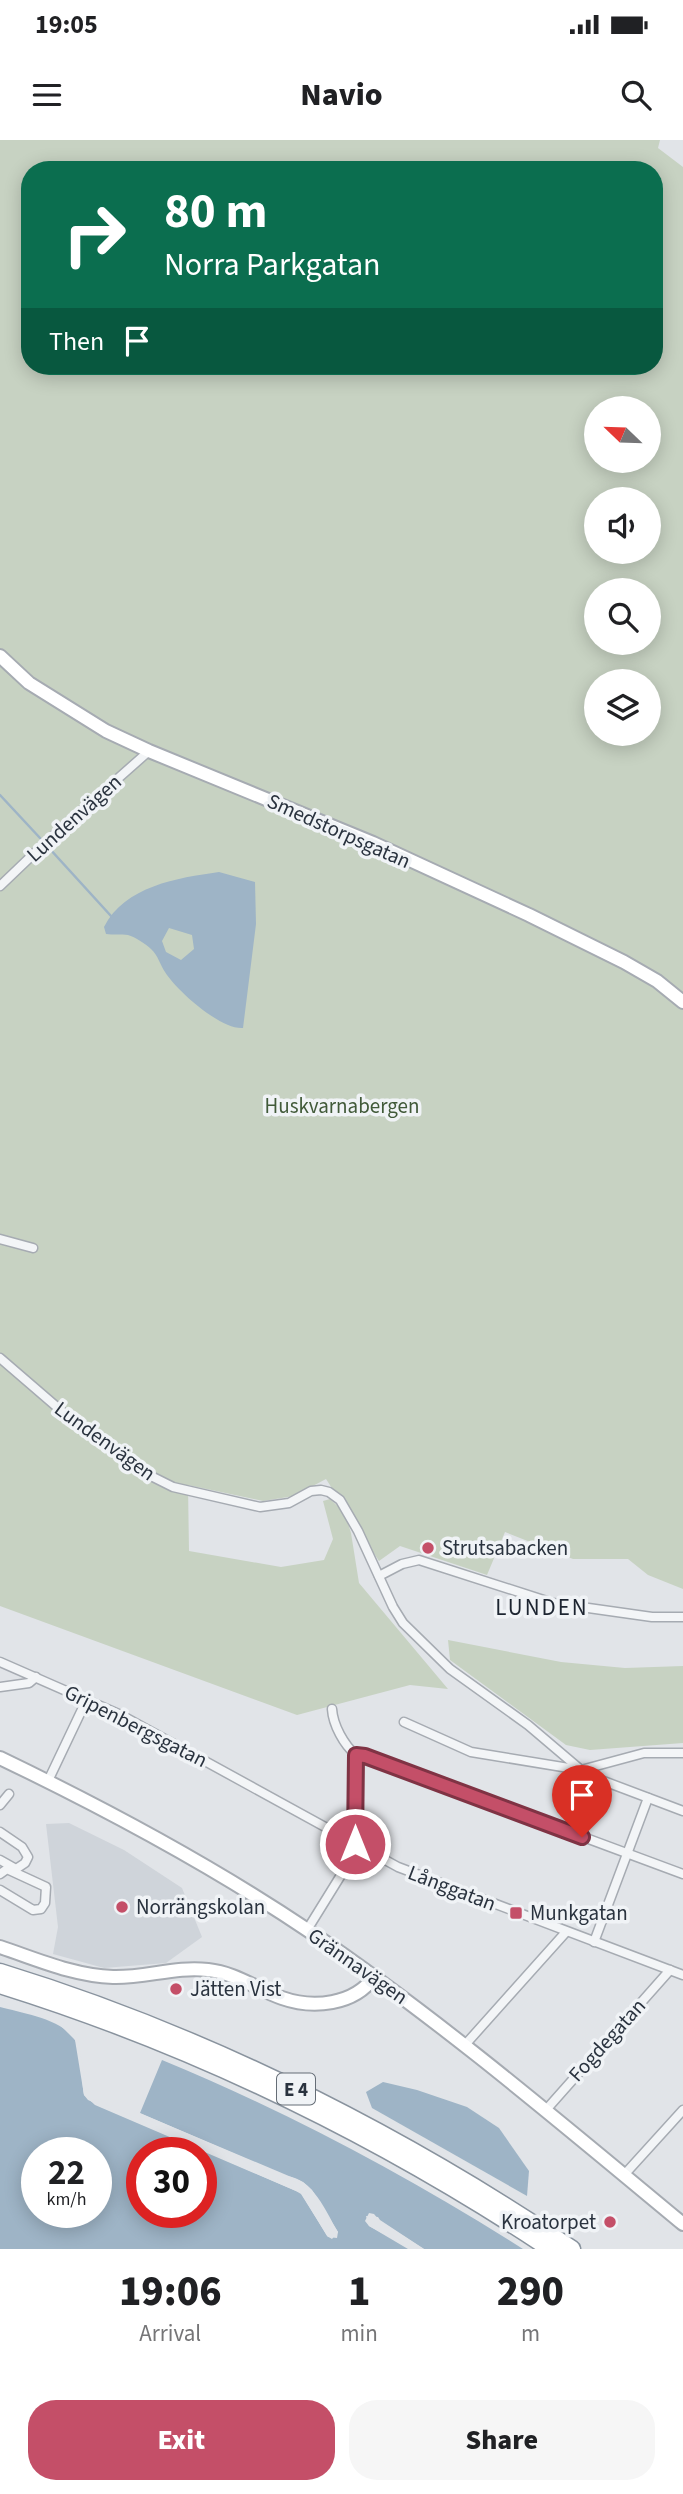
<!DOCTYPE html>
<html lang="en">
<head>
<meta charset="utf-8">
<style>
  :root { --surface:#fff; --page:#f6f6f6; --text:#202124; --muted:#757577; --accent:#c44f68 }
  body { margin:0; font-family:"Source Sans 3",sans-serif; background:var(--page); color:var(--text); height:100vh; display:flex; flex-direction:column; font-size:26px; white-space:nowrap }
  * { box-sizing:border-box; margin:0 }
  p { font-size:23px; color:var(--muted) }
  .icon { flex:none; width:38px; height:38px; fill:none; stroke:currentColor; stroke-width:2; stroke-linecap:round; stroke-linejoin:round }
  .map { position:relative; height:2109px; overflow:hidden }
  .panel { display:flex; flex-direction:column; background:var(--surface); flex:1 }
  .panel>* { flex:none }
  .guide { position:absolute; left:21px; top:21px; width:642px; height:214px; border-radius:28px; box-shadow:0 4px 18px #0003; background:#0b6e4f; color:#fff; overflow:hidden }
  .needle { width:46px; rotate:293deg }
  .controls { position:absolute; left:584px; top:256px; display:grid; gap:14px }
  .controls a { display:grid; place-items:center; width:77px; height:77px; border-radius:50%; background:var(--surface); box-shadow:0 4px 18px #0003; font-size:35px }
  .speed { position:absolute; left:21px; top:1997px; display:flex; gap:14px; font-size:35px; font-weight:700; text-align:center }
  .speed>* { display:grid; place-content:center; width:91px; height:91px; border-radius:50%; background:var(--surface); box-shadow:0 4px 18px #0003; line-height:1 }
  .speed small { font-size:18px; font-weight:400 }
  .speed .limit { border:10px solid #d22; background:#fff; color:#111 }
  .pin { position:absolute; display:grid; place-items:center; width:60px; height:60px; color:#fff; margin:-72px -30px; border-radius:50% 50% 50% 0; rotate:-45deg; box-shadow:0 0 7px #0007 }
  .pin .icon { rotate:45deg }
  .me { position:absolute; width:77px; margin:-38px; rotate:0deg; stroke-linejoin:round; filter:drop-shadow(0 0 5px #0008) }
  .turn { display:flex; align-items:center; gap:24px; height:147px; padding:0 28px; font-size:32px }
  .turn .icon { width:91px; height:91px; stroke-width:2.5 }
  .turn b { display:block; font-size:49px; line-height:60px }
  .then { display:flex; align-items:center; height:66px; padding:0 28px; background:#0003; gap:14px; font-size:26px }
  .eta { display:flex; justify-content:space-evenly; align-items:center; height:119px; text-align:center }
  .eta b { font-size:42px; font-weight:800; line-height:49px }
  .button { display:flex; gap:14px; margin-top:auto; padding:14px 28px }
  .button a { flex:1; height:80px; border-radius:28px; background:var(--accent); color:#fff; font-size:28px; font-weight:800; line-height:80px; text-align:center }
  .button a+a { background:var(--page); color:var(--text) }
  .status { display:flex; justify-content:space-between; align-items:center; height:49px; padding:0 35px; background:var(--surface); direction:ltr }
  .status svg { height:19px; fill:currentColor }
  header { display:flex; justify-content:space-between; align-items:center; height:91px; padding:0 28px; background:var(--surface); font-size:32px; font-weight:800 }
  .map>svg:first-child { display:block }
  .built { fill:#cfd4da }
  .green { fill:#c7d2c2; fill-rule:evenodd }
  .water { fill:#9eb4c6; fill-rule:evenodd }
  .pier { fill:#e1e4e8 }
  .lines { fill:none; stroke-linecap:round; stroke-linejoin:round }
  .stream { stroke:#9eb4c6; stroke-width:2.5 }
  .street-casing { stroke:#a6abb2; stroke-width:11 }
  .secondary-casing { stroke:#a6abb2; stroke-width:16 }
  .highway-casing { stroke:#89939e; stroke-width:19 }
  .street { stroke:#f3f5f7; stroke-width:8 }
  .secondary { stroke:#fff; stroke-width:12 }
  .highway { stroke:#fff; stroke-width:16 }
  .route-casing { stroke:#7f3344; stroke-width:18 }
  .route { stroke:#c44f68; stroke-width:12 }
  .poi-dot { fill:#c44f68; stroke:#f0f3f6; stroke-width:2.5 }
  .labels { text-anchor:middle; stroke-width:7; stroke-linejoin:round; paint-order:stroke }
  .shield { fill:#f0f3f6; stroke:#656d76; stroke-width:2 }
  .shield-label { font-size:19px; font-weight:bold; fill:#2a333f }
  .street-label { font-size:21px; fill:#2a333f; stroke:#f0f3f6 }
  .park-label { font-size:21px; fill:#415a39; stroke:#f0f3f6 }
  .poi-label { font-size:21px; fill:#2a333f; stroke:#f0f3f6; text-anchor:start }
  .neighbourhood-label { font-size:23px; letter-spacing:2px; fill:#1c2430; stroke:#f0f3f6 }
</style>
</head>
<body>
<div class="status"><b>19:05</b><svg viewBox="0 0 49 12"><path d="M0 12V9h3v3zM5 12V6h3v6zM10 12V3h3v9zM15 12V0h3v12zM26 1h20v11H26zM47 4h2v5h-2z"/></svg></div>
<header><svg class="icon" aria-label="menu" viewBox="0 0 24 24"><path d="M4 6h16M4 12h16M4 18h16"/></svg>Navio<svg class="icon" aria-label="search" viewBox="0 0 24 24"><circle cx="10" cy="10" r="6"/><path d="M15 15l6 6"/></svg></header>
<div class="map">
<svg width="683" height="2109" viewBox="0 0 683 2109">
  <rect width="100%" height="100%" fill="#e1e4e8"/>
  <!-- built -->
  <path class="built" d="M 69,1683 L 124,1710 L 182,1748 L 202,1797 L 166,1823 L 104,1828 L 53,1814 L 58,1787 L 46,1684 Z"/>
  <!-- green -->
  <g class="green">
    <path d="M 0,0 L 660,0 L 658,8 L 683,27 L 683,1449 L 648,1435 L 628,1419 L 573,1419 L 505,1392 L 487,1435 L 400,1406 L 379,1421 L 326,1339 L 294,1356 L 263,1361 L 188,1345 L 189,1411 L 281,1427 L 324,1420 L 333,1399 L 323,1361 L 330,1359 L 345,1373 L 351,1393 L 359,1443 L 448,1549 L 410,1545 L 297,1575 L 0,1466 ZM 30,30 L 654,30 L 654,226 L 30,226 ZM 597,268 L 649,268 L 649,320 L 597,320 ZM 597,359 L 649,359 L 649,411 L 597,411 ZM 597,450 L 649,450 L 649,502 L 597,502 ZM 597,541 L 649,541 L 649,593 L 597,593 Z"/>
    <path d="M 448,1500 L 561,1522 L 625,1528 L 683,1526 L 683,1603 L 590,1610 L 566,1605 L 450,1520 Z"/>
  </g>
  <!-- water -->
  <g class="water">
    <path d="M 219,732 L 255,742 L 256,784 L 243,888 C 221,890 177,851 165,832 C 160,825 158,815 151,809 C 146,804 135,797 128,795 C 121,794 113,795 106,794 L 104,787 C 125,746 177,738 219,732 ZM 169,788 L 192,795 L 194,809 L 181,820 L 166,812 L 162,801 Z"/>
    <path d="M 0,1867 C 22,1873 63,1879 75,1900 C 83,1914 81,1938 84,1955 L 95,1965 L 296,2051 L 301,2053 L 327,2096 L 332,2099 L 338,2092 C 326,2072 313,2038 286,2036 L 140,1973 L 162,1920 C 290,1973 406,2035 523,2109 L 424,2109 L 380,2080 L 378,2077 L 366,2076 L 369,2086 L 408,2109 L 0,2109 ZM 37,2012 L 96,2012 L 96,2072 L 37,2072 ZM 142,2012 L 201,2012 L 201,2072 L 142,2072 Z"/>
    <path d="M 383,1942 L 417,1950 L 467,1967 L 499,1988 L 529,2031 L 527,2056 L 372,1968 L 366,1952 Z"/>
  </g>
  <!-- pier -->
  <g class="pier">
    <path d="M 59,1884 L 67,1886 L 78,1899 L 87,1953 L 91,1958 L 298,2048 L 304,2052 L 330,2094 L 334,2095 L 309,2052 L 302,2045 L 139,1976 L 137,1972 L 303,2042 L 312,2050 L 338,2092 L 337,2098 L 328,2097 L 301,2054 L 296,2051 L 88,1960 L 84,1955 L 75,1900 Z"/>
    <path d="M 369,2073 L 374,2074 L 380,2081 L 424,2109 L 418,2109 L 378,2083 L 373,2078 L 368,2080 L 371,2083 L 412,2109 L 369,2086 L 365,2081 Z"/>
  </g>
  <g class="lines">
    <!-- stream -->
    <g class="stream">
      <path d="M 0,655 L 40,698"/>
      <path d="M 49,708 L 111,776"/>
    </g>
    <!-- street casing -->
    <g class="street-casing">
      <g id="street">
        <path d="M 0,746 L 45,703 L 149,611"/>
        <path d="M 0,1099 L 33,1108"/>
        <path d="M 0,1218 L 72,1280 L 145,1333 L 173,1347 L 260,1367 L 289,1363 L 311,1351 L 321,1350 L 329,1352 L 340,1360 L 358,1391 L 393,1467 L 403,1483 L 450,1529 L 528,1585 L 581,1630"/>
        <path d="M 379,1436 L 402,1424 L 419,1420 L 553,1463 L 652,1477 L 683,1477"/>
        <path d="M 0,1522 L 121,1575 L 398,1727 L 683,1835"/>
        <path d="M 0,1547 L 29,1543 L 36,1537"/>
        <path d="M 332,1569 C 333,1585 344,1605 356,1615"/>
        <path d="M 404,1582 L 471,1612 L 581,1630 L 593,1637 L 683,1671"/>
        <path d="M 356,1615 L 365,1616 L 683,1734"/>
        <path d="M 581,1630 L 644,1613 L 683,1613"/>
        <path d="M 48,1641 L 87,1559"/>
        <path d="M 0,1665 L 9,1654"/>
        <path d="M 0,1692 L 22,1707 L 28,1717 L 25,1723 L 16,1729 L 0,1720"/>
        <path d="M 355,1704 L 356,1615"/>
        <path d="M 0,1734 L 7,1729 L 46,1747 L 45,1763 L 41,1769 L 33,1770 L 0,1750"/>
        <path d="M 307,1790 L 359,1706"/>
        <path d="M 594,1802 L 648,1658"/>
        <path d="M 464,1906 L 566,1792"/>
        <path d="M 545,1971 L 670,1830"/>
        <path d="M 624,2035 L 683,1970"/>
      </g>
    </g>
    <!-- secondary casing -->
    <g class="secondary-casing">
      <g id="secondary">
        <path d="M 0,516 L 29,543 L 106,591 L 149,611 L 373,703 L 529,775 L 624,822 L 657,841 L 683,862"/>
        <path d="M 0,1618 C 106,1669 211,1725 309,1791 C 440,1880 561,1983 683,2084"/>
        <path d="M 0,1807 C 36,1819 74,1836 113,1837 C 145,1838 176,1826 208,1830 C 236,1833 256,1849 282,1858 C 313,1869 354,1865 374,1837"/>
      </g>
    </g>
    <!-- highway casing -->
    <g class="highway-casing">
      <g id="highway">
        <path d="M 0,1832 C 205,1895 394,1990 572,2109"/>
        <path d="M 0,1845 C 195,1906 379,1996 550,2109"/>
      </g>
    </g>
    <!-- street -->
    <use href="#street" class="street"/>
    <!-- secondary -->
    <use href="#secondary" class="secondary"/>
    <!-- highway -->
    <use href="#highway" class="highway"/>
  </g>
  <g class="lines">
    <!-- route casing -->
    <g class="route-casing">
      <path id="route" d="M 355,1704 L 356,1615 L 365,1616 L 582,1697"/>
    </g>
    <!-- route -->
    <use href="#route" class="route"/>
  </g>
  <!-- markers -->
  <g class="poi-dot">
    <circle cx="428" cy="1408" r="7"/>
    <circle cx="122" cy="1767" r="7"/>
    <rect x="509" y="1766" width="14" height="14" rx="3.5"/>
    <circle cx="176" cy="1849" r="7"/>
    <circle cx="610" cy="2082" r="7"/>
  </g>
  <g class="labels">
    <!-- shield labels -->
    <rect class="shield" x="277" y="1933.5" width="38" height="31" rx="5"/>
    <g class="shield-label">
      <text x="296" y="1956">E 4</text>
    </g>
    <!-- street labels -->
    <g class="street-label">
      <text transform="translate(74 678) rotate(-42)" y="7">Lundenvägen</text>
      <text transform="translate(339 691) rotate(24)" y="7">Smedstorpsgatan</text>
      <text transform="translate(105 1301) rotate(36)" y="7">Lundenvägen</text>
      <text transform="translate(136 1586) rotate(27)" y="7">Gripenbergsgatan</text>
      <text transform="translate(452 1748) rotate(21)" y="7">Långgatan</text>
      <text transform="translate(358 1826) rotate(35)" y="7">Grännavägen</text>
      <text transform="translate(607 1900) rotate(-48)" y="7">Fogdegatan</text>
    </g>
    <!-- park labels -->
    <g class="park-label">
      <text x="342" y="973">Huskvarnabergen</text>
    </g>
    <!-- poi labels -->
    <g class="poi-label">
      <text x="442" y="1415">Strutsabacken</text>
      <text x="136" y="1774">Norrängskolan</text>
      <text x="530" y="1780">Munkgatan</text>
      <text x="190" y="1856">Jätten Vist</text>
      <text x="596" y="2089" text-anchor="end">Kroatorpet</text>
    </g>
    <!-- neighbourhood labels -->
    <g class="neighbourhood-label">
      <text x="542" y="1475">LUNDEN</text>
    </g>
  </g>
</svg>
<div class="controls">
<a><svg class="needle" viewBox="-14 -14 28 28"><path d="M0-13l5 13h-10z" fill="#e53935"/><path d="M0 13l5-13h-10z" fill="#757577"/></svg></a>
<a><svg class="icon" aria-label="sound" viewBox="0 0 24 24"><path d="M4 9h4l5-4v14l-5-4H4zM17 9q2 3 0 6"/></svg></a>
<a><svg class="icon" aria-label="search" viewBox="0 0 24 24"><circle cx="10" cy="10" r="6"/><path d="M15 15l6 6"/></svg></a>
<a><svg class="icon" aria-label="layers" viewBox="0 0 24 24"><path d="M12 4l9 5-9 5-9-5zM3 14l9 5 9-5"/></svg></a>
</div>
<div class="speed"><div>22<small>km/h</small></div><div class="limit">30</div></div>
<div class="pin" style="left:582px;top:1697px;background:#d93025"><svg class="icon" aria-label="arrive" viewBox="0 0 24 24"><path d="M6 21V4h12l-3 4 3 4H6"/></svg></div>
<svg class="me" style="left:355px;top:1704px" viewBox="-20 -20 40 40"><circle r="17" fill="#c44f68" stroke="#fff" stroke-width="3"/><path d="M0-11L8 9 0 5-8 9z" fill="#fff"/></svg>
<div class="guide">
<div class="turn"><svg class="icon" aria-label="right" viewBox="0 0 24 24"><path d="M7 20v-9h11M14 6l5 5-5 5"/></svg><div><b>80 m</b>Norra Parkgatan</div></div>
<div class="then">Then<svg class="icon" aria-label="arrive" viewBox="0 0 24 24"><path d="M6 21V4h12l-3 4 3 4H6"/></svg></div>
</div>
</div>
<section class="panel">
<div class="eta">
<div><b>19:06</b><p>Arrival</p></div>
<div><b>1</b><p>min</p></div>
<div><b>290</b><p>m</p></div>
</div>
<div class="button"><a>Exit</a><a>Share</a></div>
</section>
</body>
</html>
